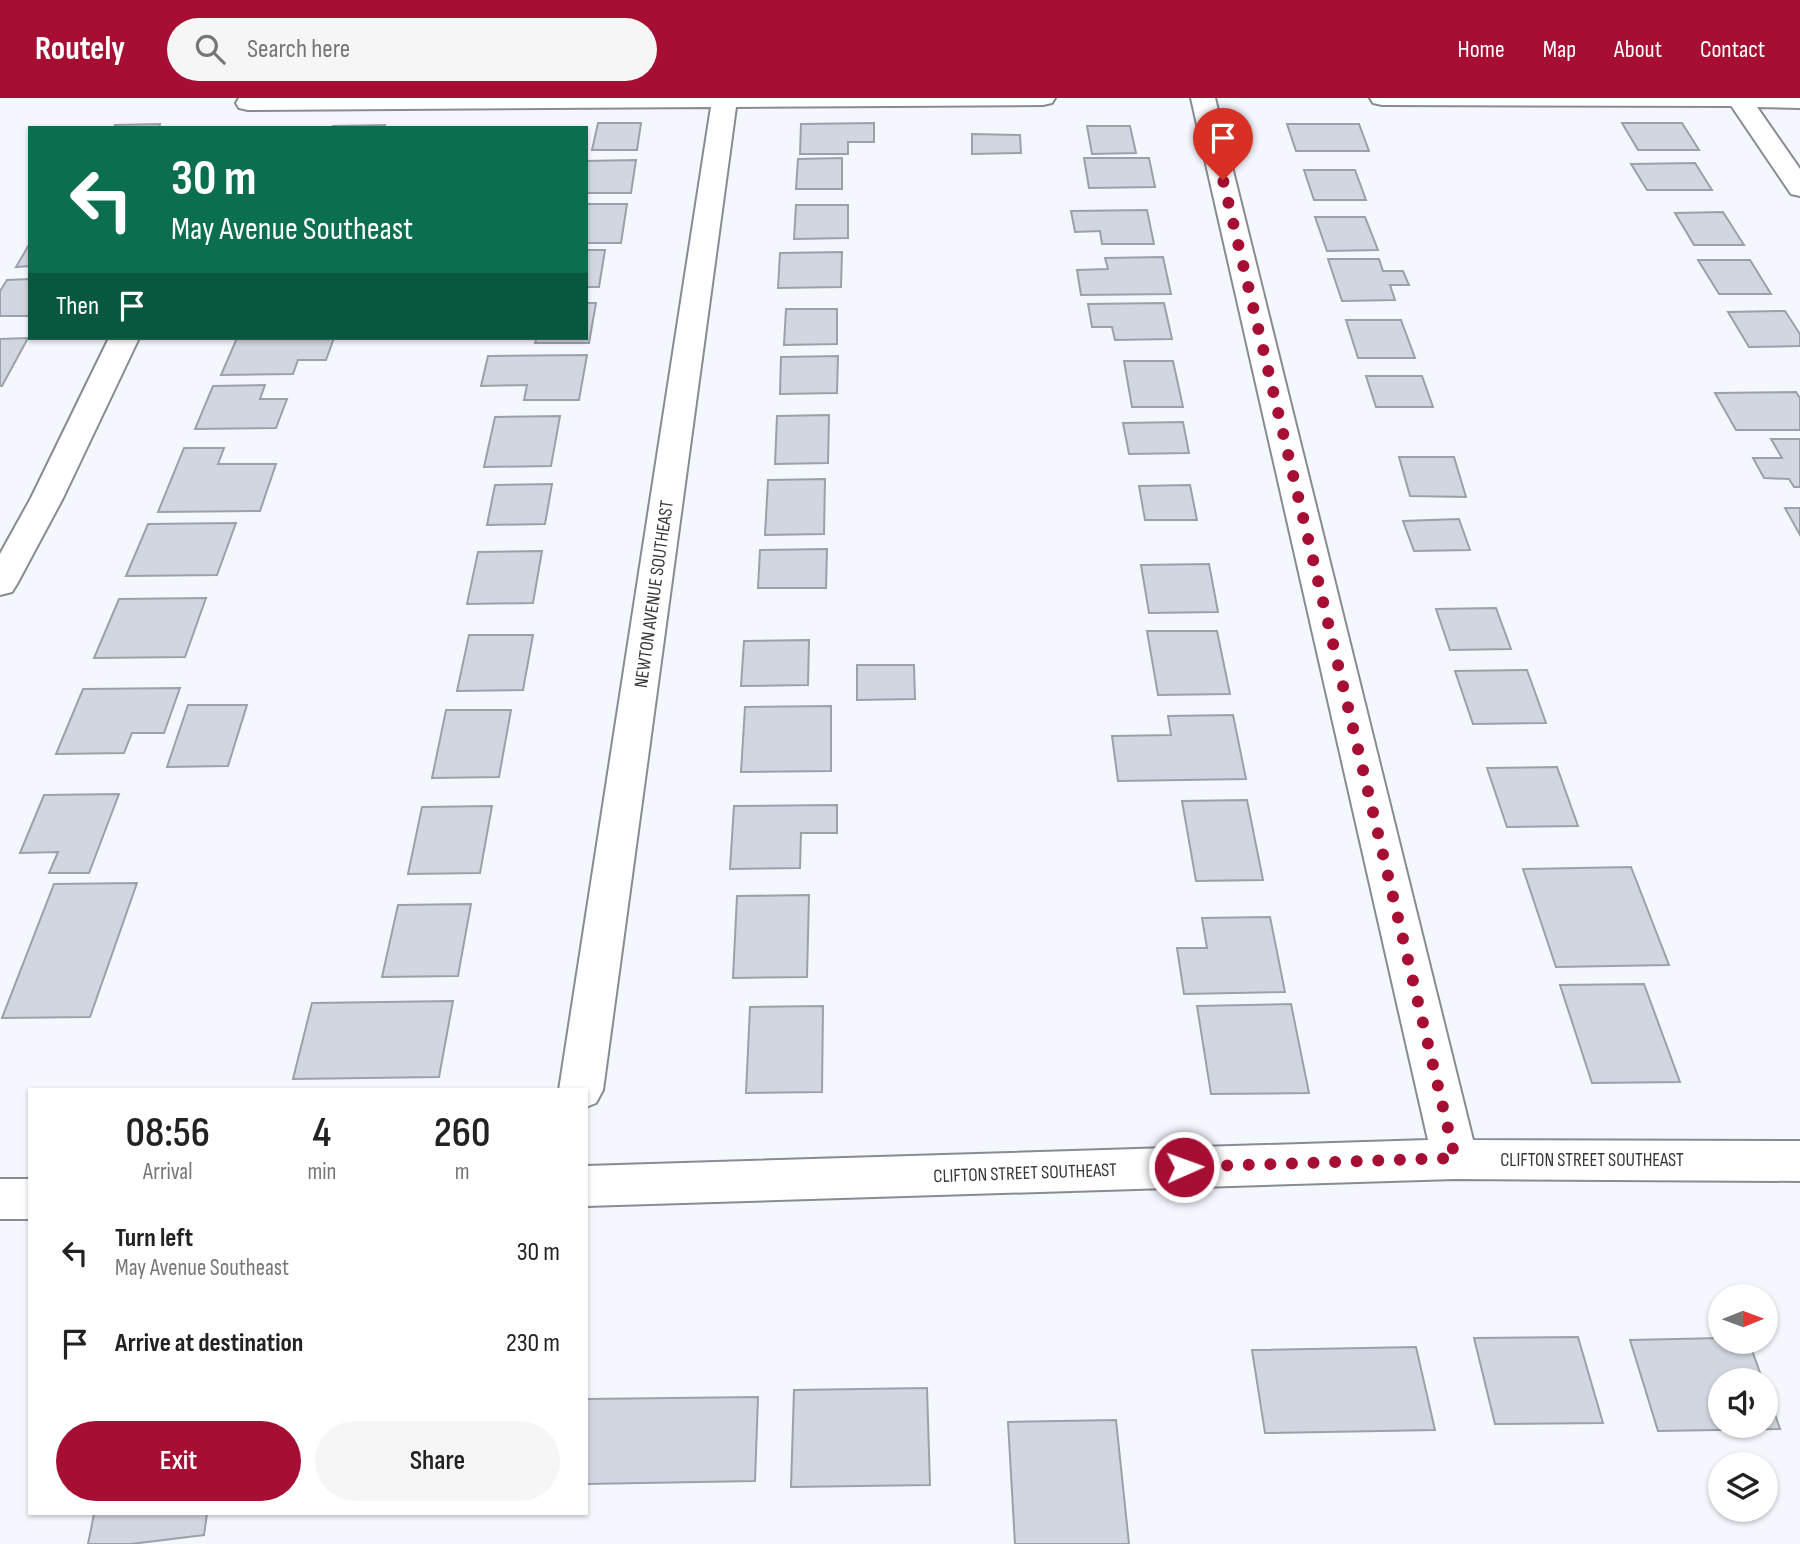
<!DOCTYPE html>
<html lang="en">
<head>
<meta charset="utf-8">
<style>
  :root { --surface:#fff; --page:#f6f6f6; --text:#222; --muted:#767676; --accent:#a70e34 }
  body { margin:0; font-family:"Sofia Sans Condensed",sans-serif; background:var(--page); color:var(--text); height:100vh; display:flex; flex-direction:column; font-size:26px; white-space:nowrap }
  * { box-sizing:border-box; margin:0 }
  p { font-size:23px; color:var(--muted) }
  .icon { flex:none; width:38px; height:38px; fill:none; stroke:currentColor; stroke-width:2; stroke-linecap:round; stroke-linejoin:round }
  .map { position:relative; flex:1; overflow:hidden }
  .drawer { position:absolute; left:28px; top:990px; width:560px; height:427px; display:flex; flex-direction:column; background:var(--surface); border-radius:0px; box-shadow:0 2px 5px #0004 }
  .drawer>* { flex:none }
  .top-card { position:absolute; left:28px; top:28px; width:560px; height:214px; border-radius:0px; box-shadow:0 2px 5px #0004; background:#0b6e4f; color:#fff; overflow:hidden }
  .needle { width:46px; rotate:89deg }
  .buttons { position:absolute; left:1708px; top:1186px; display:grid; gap:14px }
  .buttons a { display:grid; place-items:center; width:70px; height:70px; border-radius:50%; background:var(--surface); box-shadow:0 2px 5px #0004; font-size:35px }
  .pin { position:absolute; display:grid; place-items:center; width:60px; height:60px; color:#fff; margin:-72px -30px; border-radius:50% 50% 50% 0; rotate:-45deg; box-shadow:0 0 7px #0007 }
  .pin .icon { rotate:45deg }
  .me { position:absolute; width:77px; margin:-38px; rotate:88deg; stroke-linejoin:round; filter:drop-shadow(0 0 5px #0008) }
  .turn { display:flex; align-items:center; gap:24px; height:147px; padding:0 28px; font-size:32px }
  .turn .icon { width:91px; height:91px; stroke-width:2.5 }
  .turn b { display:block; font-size:49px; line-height:60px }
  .then { display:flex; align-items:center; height:66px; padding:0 28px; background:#0003; gap:14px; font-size:26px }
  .eta { display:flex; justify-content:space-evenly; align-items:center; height:119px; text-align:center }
  .eta b { font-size:42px; font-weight:600; line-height:49px }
  .cta { display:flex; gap:14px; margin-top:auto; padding:14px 28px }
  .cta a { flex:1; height:80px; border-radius:42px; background:var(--accent); color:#fff; font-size:28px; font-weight:600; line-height:80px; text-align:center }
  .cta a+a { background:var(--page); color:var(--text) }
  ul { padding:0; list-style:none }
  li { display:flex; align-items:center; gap:21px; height:91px; padding:0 28px }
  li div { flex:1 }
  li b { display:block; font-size:26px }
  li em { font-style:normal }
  header { display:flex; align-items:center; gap:42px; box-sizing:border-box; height:98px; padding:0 35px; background:var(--accent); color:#fff }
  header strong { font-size:33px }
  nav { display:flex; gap:38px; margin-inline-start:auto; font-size:24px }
  .search { width:490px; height:63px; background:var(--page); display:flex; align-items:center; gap:18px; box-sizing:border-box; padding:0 24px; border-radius:38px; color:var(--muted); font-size:26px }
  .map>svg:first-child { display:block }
  .building { fill:#d1d6e0; stroke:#9ca0aa; stroke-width:2 }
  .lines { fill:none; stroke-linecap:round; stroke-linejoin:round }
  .street-casing { stroke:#868b94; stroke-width:4 }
  .secondary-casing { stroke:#868b94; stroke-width:4 }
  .street { fill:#fff; fill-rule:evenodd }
  .secondary { fill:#fff; fill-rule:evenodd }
  .route { stroke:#a70e34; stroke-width:12; stroke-dasharray:0 21.6 }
  .labels { text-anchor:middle; stroke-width:7; stroke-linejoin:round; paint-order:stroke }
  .street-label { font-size:19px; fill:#34363a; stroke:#fff }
</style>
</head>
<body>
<header>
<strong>Routely</strong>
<div class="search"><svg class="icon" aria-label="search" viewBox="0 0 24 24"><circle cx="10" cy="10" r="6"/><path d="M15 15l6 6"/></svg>Search here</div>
<nav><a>Home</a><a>Map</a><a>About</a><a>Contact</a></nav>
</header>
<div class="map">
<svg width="1800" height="1446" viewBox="0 0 1800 1446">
  <rect width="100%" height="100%" fill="#f4f7fe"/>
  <!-- building -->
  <g class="building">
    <path d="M 598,25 L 641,25 L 637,52 L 592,52 Z"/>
    <path d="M 874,25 L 874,44 L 848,44 L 848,56 L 800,56 L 801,26 Z"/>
    <path d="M 1622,25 L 1682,25 L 1699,52 L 1638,52 Z"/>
    <path d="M 160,26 L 159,30 L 113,30 L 115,27 Z"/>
    <path d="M 1287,26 L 1359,26 L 1369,53 L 1296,53 Z"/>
    <path d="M 385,27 L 384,30 L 332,30 L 333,28 Z"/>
    <path d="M 1087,28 L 1130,28 L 1136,55 L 1092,56 Z"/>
    <path d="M 972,36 L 1020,37 L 1021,55 L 972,56 Z"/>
    <path d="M 842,60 L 842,91 L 796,91 L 798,61 Z"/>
    <path d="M 1084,60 L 1149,60 L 1155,89 L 1089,90 Z"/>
    <path d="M 636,62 L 631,95 L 586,95 L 586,63 Z"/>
    <path d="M 1695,65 L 1712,92 L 1647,92 L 1631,66 Z"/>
    <path d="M 1304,72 L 1355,72 L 1366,102 L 1314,102 Z"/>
    <path d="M 586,106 L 627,106 L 621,145 L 586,145 Z"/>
    <path d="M 796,107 L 848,107 L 848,140 L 794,141 Z"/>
    <path d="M 1147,112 L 1154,146 L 1102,146 L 1100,133 L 1075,134 L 1071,113 Z"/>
    <path d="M 1723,114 L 1744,147 L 1694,147 L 1675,115 Z"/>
    <path d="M 1315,119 L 1365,119 L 1378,152 L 1327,153 Z"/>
    <path d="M 30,145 L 30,168 L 16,169 Z"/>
    <path d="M 586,152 L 605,152 L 599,189 L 586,189 Z"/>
    <path d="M 842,154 L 841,189 L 778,190 L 780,155 Z"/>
    <path d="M 1163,159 L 1171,196 L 1081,197 L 1077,172 L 1108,171 L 1105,160 Z"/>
    <path d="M 1328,161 L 1379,161 L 1383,173 L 1403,173 L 1409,187 L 1390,187 L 1395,202 L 1342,203 Z"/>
    <path d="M 1698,162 L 1750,162 L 1771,196 L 1719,196 Z"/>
    <path d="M 30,181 L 30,218 L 0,218 L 0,193 L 7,182 Z"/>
    <path d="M 586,205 L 596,205 L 589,245 L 535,245 L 537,240 L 586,240 Z"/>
    <path d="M 1164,205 L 1172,241 L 1115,242 L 1112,229 L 1092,229 L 1088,206 Z"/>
    <path d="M 786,211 L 837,211 L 837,246 L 784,247 Z"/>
    <path d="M 1785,213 L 1800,236 L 1800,248 L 1749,249 L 1728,214 Z"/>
    <path d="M 1346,222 L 1401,222 L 1415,260 L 1358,260 Z"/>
    <path d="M 28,240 L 2,288 L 0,288 L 0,241 Z"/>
    <path d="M 237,240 L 334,240 L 326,262 L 298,262 L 293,276 L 221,277 Z"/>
    <path d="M 587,257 L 579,302 L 524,302 L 527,287 L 481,288 L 488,258 Z"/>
    <path d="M 838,258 L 837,295 L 780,296 L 781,259 Z"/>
    <path d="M 1124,263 L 1173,263 L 1183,309 L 1132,309 Z"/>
    <path d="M 1366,278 L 1422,278 L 1433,309 L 1376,309 Z"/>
    <path d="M 265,287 L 260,301 L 287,301 L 276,330 L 195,331 L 213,288 Z"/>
    <path d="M 1796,294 L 1800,300 L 1800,332 L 1736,332 L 1715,295 Z"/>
    <path d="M 829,317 L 828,365 L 775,366 L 777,318 Z"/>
    <path d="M 560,318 L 551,368 L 484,369 L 495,319 Z"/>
    <path d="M 1183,324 L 1189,355 L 1129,356 L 1123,325 Z"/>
    <path d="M 1771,341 L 1800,341 L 1800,389 L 1794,389 L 1789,381 L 1764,380 L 1753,360 L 1782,360 Z"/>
    <path d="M 184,350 L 224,350 L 218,366 L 276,366 L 260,413 L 158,414 Z"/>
    <path d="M 1399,359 L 1454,359 L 1466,399 L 1410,398 Z"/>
    <path d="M 825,381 L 824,436 L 765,437 L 768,382 Z"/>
    <path d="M 552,386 L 545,426 L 487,427 L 495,387 Z"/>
    <path d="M 1190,387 L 1197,422 L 1145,422 L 1139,388 Z"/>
    <path d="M 1785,410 L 1800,410 L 1800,437 Z"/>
    <path d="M 1459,421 L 1470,452 L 1414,453 L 1403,423 Z"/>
    <path d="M 236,425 L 217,477 L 126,478 L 148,426 Z"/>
    <path d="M 827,451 L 826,490 L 758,490 L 760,452 Z"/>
    <path d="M 542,453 L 533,505 L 467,506 L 478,454 Z"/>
    <path d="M 1209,466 L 1218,514 L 1149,515 L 1141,467 Z"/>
    <path d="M 206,500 L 185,559 L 94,560 L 119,501 Z"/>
    <path d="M 1496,510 L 1511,551 L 1450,552 L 1436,511 Z"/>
    <path d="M 1147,533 L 1217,533 L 1230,596 L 1158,597 Z"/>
    <path d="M 469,537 L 533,537 L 523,592 L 457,593 Z"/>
    <path d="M 809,542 L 808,587 L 741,588 L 744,543 Z"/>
    <path d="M 857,567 L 914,567 L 915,601 L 857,602 Z"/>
    <path d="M 1527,572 L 1546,625 L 1473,626 L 1455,573 Z"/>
    <path d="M 180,590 L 164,635 L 132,635 L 124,655 L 56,656 L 83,591 Z"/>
    <path d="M 188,607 L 247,607 L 228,668 L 167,669 Z"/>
    <path d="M 831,608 L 831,673 L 741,674 L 745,609 Z"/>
    <path d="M 446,612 L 511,612 L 499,679 L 432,680 Z"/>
    <path d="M 1233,617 L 1246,681 L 1118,683 L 1112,638 L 1171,637 L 1168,618 Z"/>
    <path d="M 1557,669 L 1578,728 L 1507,729 L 1487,670 Z"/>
    <path d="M 119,696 L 89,775 L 49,775 L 58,754 L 20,755 L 44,697 Z"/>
    <path d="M 1247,702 L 1263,782 L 1196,783 L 1182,703 Z"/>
    <path d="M 837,707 L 837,735 L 801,735 L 800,770 L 730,771 L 734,708 Z"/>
    <path d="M 492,708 L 480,775 L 408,776 L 422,709 Z"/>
    <path d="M 1631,769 L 1669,867 L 1556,869 L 1523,771 Z"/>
    <path d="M 137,785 L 90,919 L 2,920 L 54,786 Z"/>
    <path d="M 809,797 L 807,879 L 733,880 L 737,798 Z"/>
    <path d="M 471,806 L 458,878 L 382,879 L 398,807 Z"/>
    <path d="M 1270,819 L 1285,894 L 1184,896 L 1177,850 L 1207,850 L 1202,820 Z"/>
    <path d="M 1644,886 L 1680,984 L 1592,985 L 1560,887 Z"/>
    <path d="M 453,903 L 439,979 L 293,981 L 312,905 Z"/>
    <path d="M 1291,906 L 1309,995 L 1211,996 L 1197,908 Z"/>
    <path d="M 823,908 L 822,994 L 746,995 L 750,909 Z"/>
    <path d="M 1578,1239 L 1603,1325 L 1495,1326 L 1474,1240 Z"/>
    <path d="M 1720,1240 L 1720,1244 L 1749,1244 L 1763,1283 L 1720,1283 L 1720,1328 L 1766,1328 L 1766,1290 L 1780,1331 L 1658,1333 L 1630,1242 Z"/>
    <path d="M 1416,1249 L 1435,1332 L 1265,1335 L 1252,1252 Z"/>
    <path d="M 927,1290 L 930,1387 L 791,1389 L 794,1292 Z"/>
    <path d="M 758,1299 L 755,1383 L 586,1386 L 586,1301 Z"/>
    <path d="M 1116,1322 L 1129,1446 L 1015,1446 L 1008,1324 Z"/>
    <path d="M 94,1416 L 207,1416 L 204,1437 L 131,1446 L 88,1446 Z"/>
  </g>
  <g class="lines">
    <!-- street casing -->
    <g class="street-casing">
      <g id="street">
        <path d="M 239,0 L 1055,0 L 1052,5 L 1043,7 L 736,9 L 603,992 L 596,1005 L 586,1009 L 586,992 L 559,992 L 711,9 L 248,12 L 239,10 L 236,5 Z"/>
        <path d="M 1191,0 L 1215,0 L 1473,1042 L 1800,1043 L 1800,1083 L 1455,1081 L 586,1108 L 586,1068 L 1428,1042 Z"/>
        <path d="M 1370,0 L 1751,0 L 1751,1 L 1748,6 L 1739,8 L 1382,7 L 1373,5 Z"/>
        <path d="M 109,240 L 139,240 L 63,400 L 17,486 L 12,494 L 0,497 L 0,456 L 31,400 Z"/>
        <rect x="0" y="1081" width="30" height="40"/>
      </g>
    </g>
    <!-- secondary casing -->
    <g class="secondary-casing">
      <path id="secondary" d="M 1726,0 L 1800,0 L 1800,10 L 1757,9 L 1800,71 L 1800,98 L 1791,96 Z"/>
    </g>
    <!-- street -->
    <use href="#street" class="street"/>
    <!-- secondary -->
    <use href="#secondary" class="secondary"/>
  </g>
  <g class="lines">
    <!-- route -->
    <path class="route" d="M 1184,1069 L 1455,1060 L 1223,82"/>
  </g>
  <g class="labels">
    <!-- street labels -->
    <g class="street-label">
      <text transform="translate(653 496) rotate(-82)" y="7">NEWTON AVENUE SOUTHEAST</text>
      <text x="1592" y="1068">CLIFTON STREET SOUTHEAST</text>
      <text transform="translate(1025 1074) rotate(-2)" y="7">CLIFTON STREET SOUTHEAST</text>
    </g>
  </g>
</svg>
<div class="buttons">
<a><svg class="needle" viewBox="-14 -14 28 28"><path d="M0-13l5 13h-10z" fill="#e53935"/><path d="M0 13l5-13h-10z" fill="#767676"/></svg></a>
<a><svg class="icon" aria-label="sound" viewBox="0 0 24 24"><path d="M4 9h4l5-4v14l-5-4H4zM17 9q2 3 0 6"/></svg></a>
<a><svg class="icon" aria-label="layers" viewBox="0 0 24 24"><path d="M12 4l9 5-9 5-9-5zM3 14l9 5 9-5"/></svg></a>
</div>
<div class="pin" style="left:1223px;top:82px;background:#d93025"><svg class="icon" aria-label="arrive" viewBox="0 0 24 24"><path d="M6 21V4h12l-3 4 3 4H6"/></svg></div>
<svg class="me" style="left:1184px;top:1069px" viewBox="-20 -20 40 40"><circle r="17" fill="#a70e34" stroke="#fff" stroke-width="3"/><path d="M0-11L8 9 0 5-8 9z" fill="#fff"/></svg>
<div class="top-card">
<div class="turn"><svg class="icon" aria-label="left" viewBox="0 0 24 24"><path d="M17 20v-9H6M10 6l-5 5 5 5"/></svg><div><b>30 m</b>May Avenue Southeast</div></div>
<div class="then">Then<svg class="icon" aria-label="arrive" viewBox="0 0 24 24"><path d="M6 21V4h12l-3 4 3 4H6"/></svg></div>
</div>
<section class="drawer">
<div class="eta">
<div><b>08:56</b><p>Arrival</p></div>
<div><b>4</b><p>min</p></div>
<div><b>260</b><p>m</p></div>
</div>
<ul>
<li><svg class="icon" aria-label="left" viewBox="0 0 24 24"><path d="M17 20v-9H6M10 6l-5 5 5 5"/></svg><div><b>Turn left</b><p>May Avenue Southeast</p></div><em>30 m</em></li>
<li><svg class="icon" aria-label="arrive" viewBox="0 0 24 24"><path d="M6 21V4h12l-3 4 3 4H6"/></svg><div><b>Arrive at destination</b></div><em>230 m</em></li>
</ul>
<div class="cta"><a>Exit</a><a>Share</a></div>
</section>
</div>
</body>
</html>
